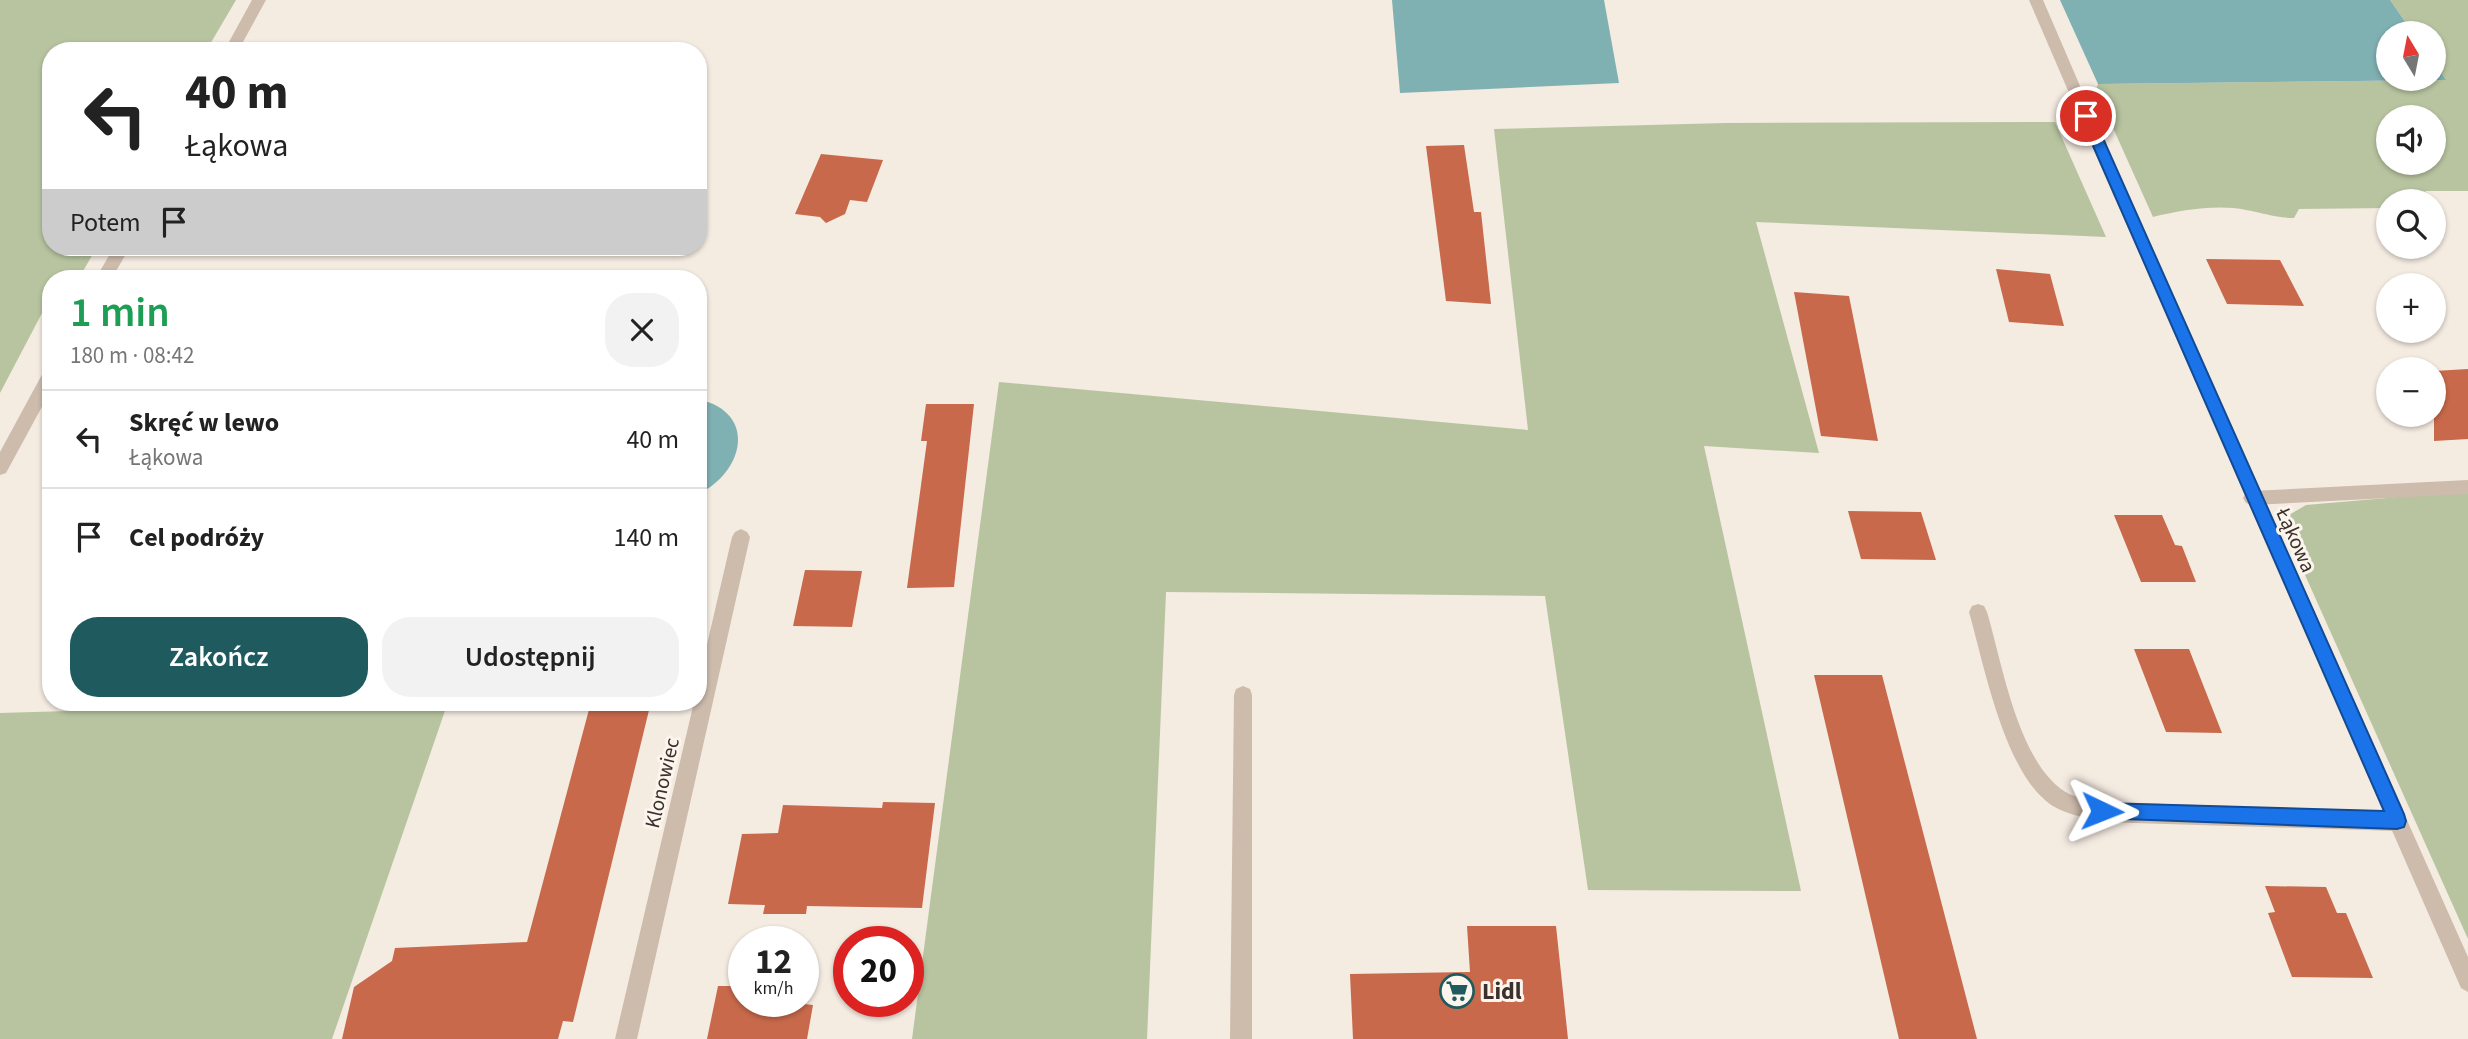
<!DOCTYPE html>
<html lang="pl">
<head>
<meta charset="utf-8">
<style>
  :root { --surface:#fff; --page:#f2f2f2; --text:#222; --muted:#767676; --line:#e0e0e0; --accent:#1f5a5e }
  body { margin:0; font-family:"Source Sans 3",sans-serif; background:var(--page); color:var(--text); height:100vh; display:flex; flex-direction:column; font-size:26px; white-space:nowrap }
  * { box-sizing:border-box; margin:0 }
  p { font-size:23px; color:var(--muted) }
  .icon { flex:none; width:38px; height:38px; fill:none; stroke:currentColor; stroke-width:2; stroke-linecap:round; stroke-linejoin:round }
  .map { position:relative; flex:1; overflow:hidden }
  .side { position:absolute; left:42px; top:270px; width:665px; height:441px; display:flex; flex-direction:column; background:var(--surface); border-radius:28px; box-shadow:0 2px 5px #0004 }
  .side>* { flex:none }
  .banner { position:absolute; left:42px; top:42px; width:665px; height:214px; border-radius:28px; box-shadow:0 2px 5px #0004; background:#fff; color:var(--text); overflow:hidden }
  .needle { width:46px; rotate:350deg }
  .controls { position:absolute; left:2376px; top:21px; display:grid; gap:14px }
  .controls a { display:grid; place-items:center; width:70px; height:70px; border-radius:50%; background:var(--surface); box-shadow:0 2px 5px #0004; font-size:35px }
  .speed { position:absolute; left:728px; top:926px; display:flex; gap:14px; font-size:35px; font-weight:700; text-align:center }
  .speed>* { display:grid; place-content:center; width:91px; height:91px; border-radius:50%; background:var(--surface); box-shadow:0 2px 5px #0004; line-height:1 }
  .speed small { font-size:18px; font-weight:400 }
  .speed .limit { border:10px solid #d22; background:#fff; color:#111 }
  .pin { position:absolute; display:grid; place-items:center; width:60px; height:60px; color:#fff; margin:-30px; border:4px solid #fff; border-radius:50%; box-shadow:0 2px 7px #0007 }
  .me { position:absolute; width:77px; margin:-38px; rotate:92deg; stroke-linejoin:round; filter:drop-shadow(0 0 5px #0008) }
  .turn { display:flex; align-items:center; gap:24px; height:147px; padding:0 28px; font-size:32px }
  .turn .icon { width:91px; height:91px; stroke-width:2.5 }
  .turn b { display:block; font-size:49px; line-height:60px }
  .then { display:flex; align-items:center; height:66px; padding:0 28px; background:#0003; gap:14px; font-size:26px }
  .round { display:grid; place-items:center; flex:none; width:74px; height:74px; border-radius:28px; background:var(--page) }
  .head { display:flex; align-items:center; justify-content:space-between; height:119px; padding:0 28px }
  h1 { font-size:42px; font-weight:600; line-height:52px; color:#1e9e55 }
  .primary-button { display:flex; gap:14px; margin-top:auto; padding:14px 28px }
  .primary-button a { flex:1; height:80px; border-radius:28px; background:var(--accent); color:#fff; font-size:28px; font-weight:600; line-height:80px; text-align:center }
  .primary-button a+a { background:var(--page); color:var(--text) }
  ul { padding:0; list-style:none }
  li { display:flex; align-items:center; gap:21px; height:98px; padding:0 28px; border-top:2px solid var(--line) }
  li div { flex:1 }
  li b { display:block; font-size:26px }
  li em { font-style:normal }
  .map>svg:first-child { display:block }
  .green { fill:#b8c4a0; fill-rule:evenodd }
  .water { fill:#7fb0b2 }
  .building { fill:#c8694b }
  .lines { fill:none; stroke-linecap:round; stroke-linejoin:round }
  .service { fill:#cdbbac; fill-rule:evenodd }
  .minor { fill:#cdbbac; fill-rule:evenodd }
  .route { fill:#1a73e8; stroke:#114b97; stroke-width:2 }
  .labels { text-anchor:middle; stroke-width:6; stroke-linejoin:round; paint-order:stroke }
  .street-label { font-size:21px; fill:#3b302b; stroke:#fbf5ee }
  .near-poi-label { font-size:24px; font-weight:bold; fill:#3b302b; stroke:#fbf5ee; text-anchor:start }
</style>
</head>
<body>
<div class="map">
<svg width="2468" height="1039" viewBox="0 0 2468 1039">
  <rect width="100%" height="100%" fill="#f4ebe1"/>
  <!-- green -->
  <g class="green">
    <path d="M 0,0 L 236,0 L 206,51 L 51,51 L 51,247 L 97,247 L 79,278 L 51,278 L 51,296 L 0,393 Z"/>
    <path d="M 2390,0 L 2468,0 L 2468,191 L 2425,191 L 2432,201 L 2389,201 L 2389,208 L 2299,209 L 2294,218 C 2276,218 2264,213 2246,210 C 2218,204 2181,210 2153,217 L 2096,90 L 2098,84 L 2445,80 L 2434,64 L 2434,33 L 2413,33 ZM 2389,117 L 2434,117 L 2434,163 L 2389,163 Z"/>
    <path d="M 2055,122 L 2106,237 L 1756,222 L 1819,453 L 1704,446 L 1801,891 L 1588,890 L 1545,596 L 1166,592 L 1147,1039 L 912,1039 L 999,382 L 1528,430 L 1494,129 L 1726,123 Z"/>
    <path d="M 2468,491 L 2468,939 L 2284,528 L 2289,515 L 2306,505 Z"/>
    <path d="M 374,702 L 448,702 L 332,1039 L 0,1039 L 0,713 Z"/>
  </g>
  <!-- water -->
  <g class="water">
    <path d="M 1392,0 L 1604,0 L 1619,83 L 1400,93 Z"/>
    <path d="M 2060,0 L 2390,0 L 2413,33 L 2389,33 L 2389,79 L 2434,79 L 2434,64 L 2446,80 L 2098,84 Z"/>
    <path d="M 698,399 C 759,413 743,473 698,494 Z"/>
  </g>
  <!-- building -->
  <g class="building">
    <path d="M 1464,145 L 1474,212 L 1481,212 L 1491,304 L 1446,301 L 1426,146 Z"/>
    <path d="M 821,154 L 883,160 L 867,202 L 850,200 L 845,214 L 826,223 L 820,217 L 795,214 Z"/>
    <path d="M 2206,259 L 2280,260 L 2304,306 L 2227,304 Z"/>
    <path d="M 1996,269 L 2050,274 L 2064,326 L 2009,322 Z"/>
    <path d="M 1794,292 L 1849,296 L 1878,441 L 1821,436 Z"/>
    <path d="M 2468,369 L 2468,439 L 2434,441 L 2434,371 Z"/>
    <path d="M 926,404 L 974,404 L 954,587 L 907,588 L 927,441 L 921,441 Z"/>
    <path d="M 1848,511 L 1921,512 L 1936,560 L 1861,559 Z"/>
    <path d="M 2114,515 L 2162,515 L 2175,545 L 2182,546 L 2196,582 L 2141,582 Z"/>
    <path d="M 805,570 L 862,571 L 852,627 L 793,626 Z"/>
    <path d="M 2134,649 L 2189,649 L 2222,733 L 2166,732 Z"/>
    <path d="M 1814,675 L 1882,675 L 1977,1039 L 1899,1039 Z"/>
    <path d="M 591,702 L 651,702 L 573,1022 L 563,1021 L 558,1039 L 342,1039 L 354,987 L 392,961 L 395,948 L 527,942 Z"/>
    <path d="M 883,802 L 935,803 L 922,908 L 807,906 L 806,914 L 763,914 L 765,905 L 728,904 L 742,834 L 778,833 L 783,805 L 882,808 Z"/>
    <path d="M 2265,886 L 2326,887 L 2337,913 L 2346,913 L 2373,978 L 2292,977 L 2268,913 L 2275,912 Z"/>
    <path d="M 1467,926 L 1556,926 L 1568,1039 L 1353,1039 L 1350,974 L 1470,972 Z"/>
    <path d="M 718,986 L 744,986 L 744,1001 L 803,1001 L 803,987 L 807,987 L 804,1004 L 813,1005 L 807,1039 L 707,1039 Z"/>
  </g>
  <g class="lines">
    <!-- service -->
    <g class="service">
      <path d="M 2029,0 L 2043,0 L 2093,116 L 2091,119 L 2081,119 L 2079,116 Z"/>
      <path d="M 2468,480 L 2468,494 L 2252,505 L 2246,503 L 2243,498 L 2246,493 L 2252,491 Z"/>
      <path d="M 1978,604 L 1984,606 L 1987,612 C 2002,663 2017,756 2061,789 C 2073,798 2088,799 2102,802 L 2397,811 L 2404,814 L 2407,821 L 2404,828 L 2397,831 L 2102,822 C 2084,817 2061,814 2046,801 C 2003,765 1984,665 1969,612 L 1972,606 Z"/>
      <path d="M 1243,686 L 1250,689 L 1252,695 L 1252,1039 L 1230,1039 L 1234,695 L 1236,689 Z"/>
    </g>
    <!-- minor -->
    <g class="minor">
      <path d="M 252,0 L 266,0 L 238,51 L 224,51 Z"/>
      <path d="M 2086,111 L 2093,116 L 2468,957 L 2468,992 L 2461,988 L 2079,116 Z"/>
      <path d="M 114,247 L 130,247 L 112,278 L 96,278 Z"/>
      <path d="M 51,368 L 51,390 L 6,473 L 0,475 L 0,452 L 45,369 Z"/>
      <path d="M 741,529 L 747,532 L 750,537 L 637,1039 L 615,1039 L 694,702 L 698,702 L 698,683 L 732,537 L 735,532 Z"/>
    </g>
  </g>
  <!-- route -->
  <path class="route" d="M 2086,112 L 2093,116 L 2404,814 L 2406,821 L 2404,827 L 2397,829 L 2096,818 L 2093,811 L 2096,805 L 2102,803 L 2384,811 L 2080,116 Z"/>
  <!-- icons -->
  <defs>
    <g id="supermarket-ring" transform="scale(1.75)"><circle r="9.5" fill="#fbf5ee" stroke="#1f5a5e" stroke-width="1.5"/><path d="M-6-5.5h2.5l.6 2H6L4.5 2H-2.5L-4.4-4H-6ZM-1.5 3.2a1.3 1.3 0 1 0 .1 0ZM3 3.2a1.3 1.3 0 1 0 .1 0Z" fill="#1f5a5e"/></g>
  </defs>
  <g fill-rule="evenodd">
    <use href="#supermarket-ring" x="1457" y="991"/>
  </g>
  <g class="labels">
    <!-- street labels -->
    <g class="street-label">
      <text transform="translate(2296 540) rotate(66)" y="7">Łąkowa</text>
      <text transform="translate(662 783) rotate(-77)" y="7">Klonowiec</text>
    </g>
    <!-- near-poi labels -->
    <g class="near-poi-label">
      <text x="1482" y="999">Lidl</text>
    </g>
  </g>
</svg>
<div class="controls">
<a><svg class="needle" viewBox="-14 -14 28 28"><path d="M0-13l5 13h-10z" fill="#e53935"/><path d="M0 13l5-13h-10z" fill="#767676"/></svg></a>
<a><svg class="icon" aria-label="sound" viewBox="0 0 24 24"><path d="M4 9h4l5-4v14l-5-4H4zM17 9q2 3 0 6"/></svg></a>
<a><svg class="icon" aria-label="search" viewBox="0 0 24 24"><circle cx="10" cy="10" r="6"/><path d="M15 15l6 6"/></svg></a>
<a>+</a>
<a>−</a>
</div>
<div class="speed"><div>12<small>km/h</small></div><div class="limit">20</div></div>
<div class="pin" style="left:2086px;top:116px;background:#d93025"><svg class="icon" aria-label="arrive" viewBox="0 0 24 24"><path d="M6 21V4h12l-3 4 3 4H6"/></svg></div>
<svg class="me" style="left:2102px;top:811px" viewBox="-20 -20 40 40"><path d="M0-17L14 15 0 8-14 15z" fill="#1a73e8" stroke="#fff" stroke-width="4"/></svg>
<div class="banner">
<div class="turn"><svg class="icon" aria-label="left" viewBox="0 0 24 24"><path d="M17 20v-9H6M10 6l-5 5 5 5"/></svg><div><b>40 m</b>Łąkowa</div></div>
<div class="then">Potem<svg class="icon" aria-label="arrive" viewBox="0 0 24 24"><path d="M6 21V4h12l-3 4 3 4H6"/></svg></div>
</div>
<section class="side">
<div class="head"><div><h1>1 min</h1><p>180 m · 08:42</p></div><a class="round"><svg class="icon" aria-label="close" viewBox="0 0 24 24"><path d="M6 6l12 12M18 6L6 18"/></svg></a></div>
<ul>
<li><svg class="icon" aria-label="left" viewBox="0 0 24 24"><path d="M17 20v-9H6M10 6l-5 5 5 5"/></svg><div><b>Skręć w lewo</b><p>Łąkowa</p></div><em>40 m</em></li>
<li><svg class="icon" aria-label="arrive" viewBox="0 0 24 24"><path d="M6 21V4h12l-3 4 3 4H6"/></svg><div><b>Cel podróży</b></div><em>140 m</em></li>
</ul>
<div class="primary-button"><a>Zakończ</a><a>Udostępnij</a></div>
</section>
</div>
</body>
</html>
